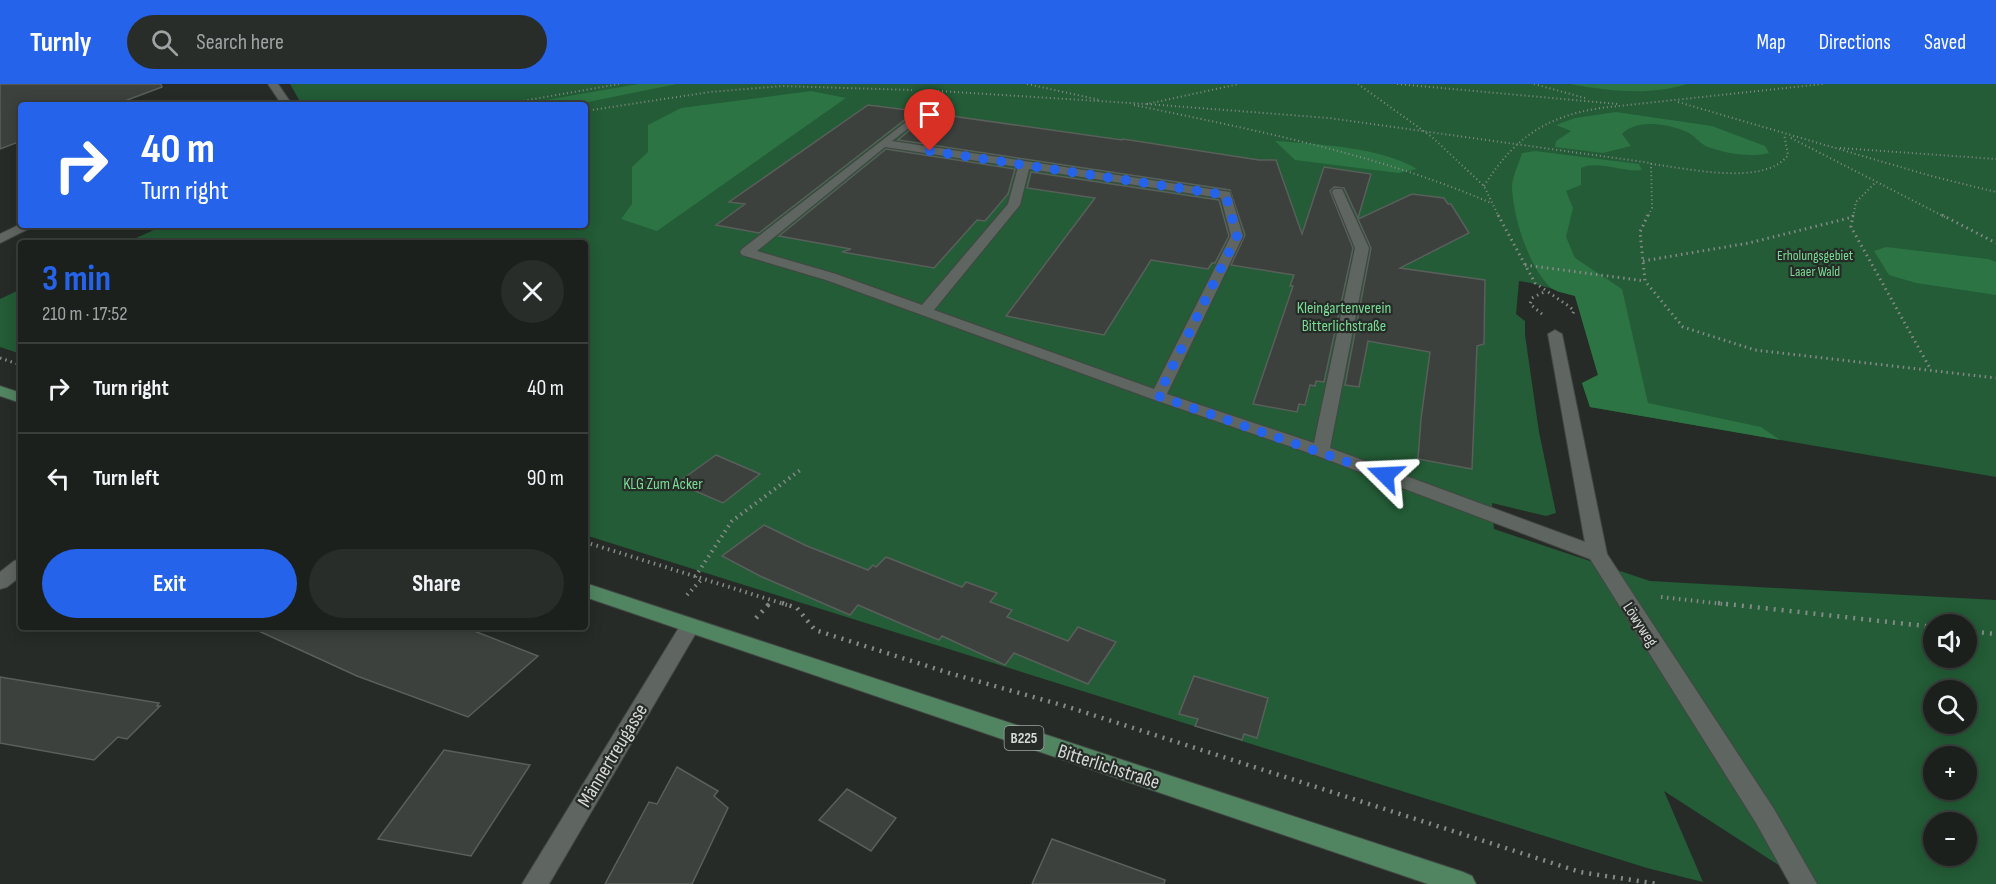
<!DOCTYPE html>
<html lang="en">
<head>
<meta charset="utf-8">
<style>
  :root { --surface:#1c201d; --page:#292d2a; --text:#f1f3f6; --muted:#a0a3a4; --line:#3a3e3b; --accent:#2563eb }
  body { margin:0; font-family:"Sofia Sans Condensed",sans-serif; background:var(--page); color:var(--text); height:100vh; display:flex; flex-direction:column; font-size:22px; white-space:nowrap }
  * { box-sizing:border-box; margin:0 }
  p { font-size:20px; color:var(--muted) }
  .icon { flex:none; width:33px; height:33px; fill:none; stroke:currentColor; stroke-width:2; stroke-linecap:round; stroke-linejoin:round }
  .map { position:relative; flex:1; overflow:hidden }
  .sheet { position:absolute; left:18px; top:156px; width:570px; height:390px; display:flex; flex-direction:column; background:var(--surface); border-radius:6px; box-shadow:0 3px 15px #0003,0 0 0 2px var(--line) }
  .sheet>* { flex:none }
  .guide { position:absolute; left:18px; top:18px; width:570px; height:126px; border-radius:6px; box-shadow:0 3px 15px #0003,0 0 0 2px var(--line); background:#2563eb; color:#fff; overflow:hidden }
  .fabs { position:absolute; left:1923px; top:530px; display:grid; gap:12px }
  .fabs a { display:grid; place-items:center; width:54px; height:54px; border-radius:50%; background:var(--surface); box-shadow:0 3px 15px #0003,0 0 0 2px var(--line); font-size:30px }
  .pin { position:absolute; display:grid; place-items:center; width:51px; height:51px; color:#fff; margin:-62px -26px; border-radius:50% 50% 50% 0; rotate:-45deg; box-shadow:0 0 6px #0007 }
  .pin .icon { rotate:45deg }
  .me { position:absolute; width:66px; margin:-33px; rotate:291deg; stroke-linejoin:round; filter:drop-shadow(0 0 4px #0008) }
  .turn { display:flex; align-items:center; gap:21px; height:126px; padding:0 24px; font-size:27px }
  .turn .icon { width:78px; height:78px; stroke-width:2.5 }
  .turn b { display:block; font-size:42px; line-height:51px }
  .round { display:grid; place-items:center; flex:none; width:63px; height:63px; border-radius:32px; background:var(--page) }
  .overview { display:flex; align-items:center; justify-content:space-between; height:102px; padding:0 24px }
  h1 { font-size:36px; font-weight:700; line-height:45px; color:var(--accent) }
  .cta { display:flex; gap:12px; margin-top:auto; padding:12px 24px }
  .cta a { flex:1; height:69px; border-radius:36px; background:var(--accent); color:#fff; font-size:24px; font-weight:700; line-height:69px; text-align:center }
  .cta a+a { background:var(--page); color:var(--text) }
  ul { padding:0; list-style:none }
  li { display:flex; align-items:center; gap:18px; height:90px; padding:0 24px; border-top:2px solid var(--line) }
  li div { flex:1 }
  li b { display:block; font-size:22px }
  li em { font-style:normal }
  header { display:flex; align-items:center; gap:36px; box-sizing:border-box; height:84px; padding:0 30px; background:var(--accent); color:#fff }
  header strong { font-size:28px }
  nav { display:flex; gap:33px; margin-inline-start:auto; font-size:21px }
  .search { width:420px; height:54px; background:var(--page); display:flex; align-items:center; gap:15px; box-sizing:border-box; padding:0 21px; border-radius:33px; color:var(--muted); font-size:22px }
  .map>svg:first-child { display:block }
  .green { fill:#235c36; fill-rule:evenodd }
  .forest { fill:#2c7443 }
  .building { fill:#3c413d; stroke:#595f5a; stroke-width:1.5 }
  .lines { fill:none; stroke-linecap:round; stroke-linejoin:round }
  .service-casing { stroke:#434743; stroke-width:2 }
  .minor-casing { stroke:#434743; stroke-width:2 }
  .primary-casing { stroke:#434743; stroke-width:2 }
  .path-far3 { stroke:#868a87; stroke-width:2; stroke-dasharray:1 3; stroke-linecap:butt }
  .path-far2 { stroke:#868a87; stroke-width:3; stroke-dasharray:1.5 4; stroke-linecap:butt }
  .path-far1 { stroke:#868a87; stroke-width:4; stroke-dasharray:1.5 4.5; stroke-linecap:butt }
  .path { stroke:#868a87; stroke-width:4.5; stroke-dasharray:2 6; stroke-linecap:butt }
  .service { fill:#5f6560; fill-rule:evenodd }
  .minor { fill:#5f6560; fill-rule:evenodd }
  .primary { fill:#518461; fill-rule:evenodd }
  .route { stroke:#2563eb; stroke-width:10; stroke-dasharray:0 18 }
  .labels { text-anchor:middle; stroke-width:4.5; stroke-linejoin:round; paint-order:stroke }
  .far-park-label { font-size:14px; fill:#7adb95; stroke:#262b27 }
  .shield { fill:#262b27; stroke:#a1a5a2; stroke-width:1.5 }
  .shield-label { font-size:15px; font-weight:bold; fill:#d6d9d6 }
  .park-label { font-size:16px; fill:#7adb95; stroke:#262b27 }
  .street-label { font-size:16px; fill:#d6d9d6; stroke:#262b27 }
  .near-street-label { font-size:20px; fill:#d6d9d6; stroke:#262b27 }
</style>
</head>
<body>
<header>
<strong>Turnly</strong>
<div class="search"><svg class="icon" aria-label="search" viewBox="0 0 24 24"><circle cx="10" cy="10" r="6"/><path d="M15 15l6 6"/></svg>Search here</div>
<nav><a>Map</a><a>Directions</a><a>Saved</a></nav>
</header>
<div class="map">
<svg width="1996" height="800" viewBox="0 0 1996 800">
  <rect width="100%" height="100%" fill="#262b27"/>
  <!-- green -->
  <g class="green">
    <path d="M 290,0 L 1996,0 L 1996,393 L 1590,323 L 1582,299 L 1598,291 L 1575,212 C 1556,207 1540,200 1519,197 L 1516,230 L 1525,237 L 1525,251 L 1539,348 L 1556,429 L 1546,432 L 1492,419 L 1494,445 L 1650,497 L 1996,516 L 1996,800 L 1808,800 L 1664,707 L 1703,798 L 1647,784 L 585,451 L 585,159 L 125,159 L 165,141 L 585,141 L 585,21 L 302,21 ZM 1934,540 L 1966,540 L 1966,573 L 1934,573 ZM 1934,606 L 1966,606 L 1966,639 L 1934,639 ZM 1934,672 L 1966,672 L 1966,705 L 1934,705 ZM 1934,738 L 1966,738 L 1966,771 L 1934,771 Z"/>
    <path d="M 21,205 L 21,270 L 0,263 L 0,215 Z"/>
  </g>
  <!-- forest -->
  <g class="forest">
    <path d="M 638,0 L 677,0 L 588,18 L 565,21 L 517,21 Z"/>
    <path d="M 1570,0 L 1687,0 C 1651,12 1607,7 1570,0 Z"/>
    <path d="M 811,7 L 846,14 L 657,147 L 621,135 L 632,120 L 632,83 L 648,68 L 648,41 L 681,24 Z"/>
    <path d="M 1616,28 L 1712,42 L 1765,62 L 1769,69 C 1752,74 1724,69 1708,63 C 1700,60 1696,53 1689,49 C 1671,40 1637,34 1622,50 L 1631,62 L 1603,69 L 1555,63 L 1556,57 L 1571,47 L 1556,41 L 1575,34 Z"/>
    <path d="M 1275,57 C 1318,60 1380,63 1417,85 L 1398,89 L 1295,76 Z"/>
    <path d="M 1535,67 L 1639,80 L 1642,86 C 1623,89 1598,76 1581,84 L 1581,101 L 1566,107 L 1573,124 L 1566,153 L 1575,174 L 1622,205 L 1648,319 L 1761,343 L 1780,356 L 1590,323 L 1582,299 L 1598,291 L 1575,212 C 1566,209 1556,209 1549,202 C 1528,181 1512,130 1512,101 C 1513,91 1519,79 1522,69 Z"/>
    <path d="M 1886,163 L 1988,175 L 1996,178 L 1996,211 L 1916,199 L 1889,191 L 1874,167 Z"/>
  </g>
  <!-- building -->
  <g class="building">
    <path d="M 0,0 L 161,0 L 162,3 L 114,21 L 21,21 L 21,57 L 0,65 Z"/>
    <path d="M 868,21 L 916,27 L 759,149 L 716,141 L 745,120 L 729,118 Z"/>
    <path d="M 930,29 L 1122,56 L 1123,55 L 1259,76 L 1276,76 L 1302,150 L 1324,83 L 1371,90 L 1358,134 L 1344,104 L 1334,103 L 1330,107 L 1353,164 L 1324,298 L 1316,297 L 1315,302 L 1310,301 L 1305,321 L 1299,320 L 1297,328 L 1253,320 L 1293,202 L 1290,202 L 1294,191 L 1231,181 L 1245,151 L 1230,106 L 898,56 Z"/>
    <path d="M 886,65 L 1015,85 L 1008,110 L 985,137 L 977,136 L 934,184 L 842,168 L 851,165 L 779,152 Z"/>
    <path d="M 1031,88 L 1219,116 L 1229,152 L 1215,179 L 1212,179 L 1208,185 L 1151,176 L 1104,251 L 1006,232 L 1095,114 L 1027,104 Z"/>
    <path d="M 1412,110 L 1444,114 L 1448,120 L 1451,120 L 1469,149 L 1400,184 L 1485,196 L 1484,260 L 1477,262 L 1472,385 L 1418,375 L 1421,335 L 1430,268 L 1368,257 L 1359,303 L 1345,301 L 1371,164 L 1358,135 Z"/>
    <path d="M 716,371 L 760,390 L 723,419 L 677,399 Z"/>
    <path d="M 764,441 L 807,462 L 868,486 L 873,481 L 876,483 L 886,473 L 962,503 L 966,498 L 997,509 L 990,518 L 1012,526 L 1007,533 L 1068,557 L 1078,543 L 1116,558 L 1088,600 L 1014,569 L 1005,581 L 942,552 L 939,556 L 858,521 L 850,531 L 760,492 L 722,472 Z"/>
    <path d="M 250,543 L 464,543 L 538,572 L 468,633 L 357,592 Z"/>
    <path d="M 1194,592 L 1268,614 L 1257,654 L 1244,650 L 1242,656 L 1195,642 L 1198,635 L 1179,630 Z"/>
    <path d="M 0,593 L 159,619 L 157,622 L 160,622 L 127,655 L 118,653 L 94,676 L 0,659 Z"/>
    <path d="M 444,666 L 530,681 L 471,772 L 378,755 Z"/>
    <path d="M 677,683 L 718,707 L 714,712 L 728,724 L 692,800 L 605,800 L 649,718 L 657,720 Z"/>
    <path d="M 847,705 L 896,734 L 871,767 L 819,736 Z"/>
    <path d="M 1052,755 L 1165,796 L 1164,800 L 1032,800 Z"/>
  </g>
  <g class="lines">
    <!-- service casing -->
    <g class="service-casing">
      <path id="service" d="M 924,24 L 929,27 L 928,29 L 892,57 L 1230,108 L 1243,152 L 1167,310 L 1314,359 L 1355,164 L 1332,108 L 1334,105 L 1342,105 L 1369,164 L 1330,364 L 1604,465 L 1607,470 L 1604,475 L 1597,476 L 1590,475 L 1315,371 L 1152,315 L 826,196 L 742,171 L 740,168 L 742,165 ZM 885,63 L 1018,83 L 1008,120 L 922,221 L 836,190 L 757,167 ZM 1029,85 L 1221,114 L 1231,152 L 1154,305 L 934,226 L 1020,121 Z"/>
    </g>
    <!-- minor casing -->
    <g class="minor-casing">
      <g id="minor">
        <path d="M 268,0 L 278,0 L 291,19 L 290,21 L 276,21 L 280,18 Z"/>
        <path d="M 21,140 L 36,141 L 0,159 L 0,150 Z"/>
        <path d="M 1555,246 L 1562,250 L 1607,470 L 1774,725 L 1817,800 L 1790,800 L 1756,739 L 1587,470 L 1548,250 Z"/>
        <path d="M 21,475 L 21,492 L 7,503 L 0,505 L 0,488 L 14,477 Z"/>
        <path d="M 690,534 L 697,537 L 700,542 L 549,800 L 522,800 L 683,537 Z"/>
      </g>
    </g>
    <!-- primary casing -->
    <g class="primary-casing">
      <g id="primary">
        <path d="M 0,302 L 21,309 L 21,319 L 0,312 Z"/>
        <path d="M 585,499 L 1463,788 L 1472,792 L 1476,800 L 1428,800 L 585,513 Z"/>
      </g>
    </g>
    <!-- path-far3 -->
    <g class="path-far3">
      <path d="M 1027,0 L 1100,16"/>
      <path d="M 1358,0 L 1432,53 L 1484,102 L 1499,133"/>
      <path d="M 1397,0 L 1618,20"/>
      <path d="M 1534,0 L 1585,14"/>
      <path d="M 938,7 L 1147,20 L 1239,0"/>
      <path d="M 1678,18 L 1931,92 L 1996,108"/>
      <path d="M 1147,20 L 1329,34 L 1651,79 L 1652,124 L 1648,133"/>
      <path d="M 500,21 L 619,0"/>
      <path d="M 1134,21 C 1254,46 1378,70 1491,119"/>
      <path d="M 585,27 L 710,8 L 782,2 L 912,6"/>
      <path d="M 1791,54 L 1945,133"/>
      <path d="M 1840,64 L 1996,75"/>
      <path d="M 1651,80 C 1686,84 1765,103 1788,71 L 1784,50"/>
      <path d="M 1484,102 C 1514,54 1545,33 1600,24 L 1823,0"/>
      <path d="M 1853,133 L 1856,118 L 1876,98"/>
    </g>
    <!-- path-far2 -->
    <g class="path-far2">
      <path d="M 1498,131 L 1535,199 L 1570,223 L 1574,227 L 1572,231"/>
      <path d="M 1648,131 L 1640,148 L 1645,197 L 1683,243 L 1755,266 L 1996,294"/>
      <path d="M 1853,131 L 1851,143 L 1931,286"/>
      <path d="M 1942,131 L 1996,159"/>
      <path d="M 1643,177 L 1749,159 L 1853,133"/>
      <path d="M 1525,181 L 1645,197"/>
      <path d="M 1542,230 L 1530,220 L 1532,214 L 1544,208"/>
      <path d="M 0,274 L 21,281"/>
    </g>
    <!-- path-far1 -->
    <g class="path-far1">
      <path d="M 585,458 L 787,521"/>
      <path d="M 695,493 L 732,437 L 803,384"/>
      <path d="M 687,511 L 702,495"/>
      <path d="M 1661,513 L 1732,521"/>
      <path d="M 768,521 L 772,517"/>
    </g>
    <!-- path -->
    <g class="path">
      <path d="M 782,519 L 797,524 L 815,546 L 949,589 L 1065,622 L 1580,788 L 1658,800"/>
      <path d="M 1718,519 L 1934,543"/>
      <path d="M 756,534 L 770,519"/>
      <path d="M 1966,547 L 1996,550"/>
    </g>
    <!-- service -->
    <use href="#service" class="service"/>
    <!-- minor -->
    <use href="#minor" class="minor"/>
    <!-- primary -->
    <use href="#primary" class="primary"/>
  </g>
  <g class="lines">
    <!-- route -->
    <path class="route" d="M 930,67 L 1226,111 L 1237,152 L 1158,312 L 1385,391"/>
  </g>
  <g class="labels">
    <!-- far-park labels -->
    <g class="far-park-label">
      <text x="1815" y="176">Erholungsgebiet<tspan x="1815" dy="16">Laaer Wald</tspan></text>
    </g>
    <!-- shield labels -->
    <rect class="shield" x="1004.5" y="642" width="39" height="24" rx="4.5"/>
    <g class="shield-label">
      <text x="1024" y="659">B225</text>
    </g>
    <!-- park labels -->
    <g class="park-label">
      <text x="1344" y="229">Kleingartenverein<tspan x="1344" dy="18">Bitterlichstraße</tspan></text>
      <text x="663" y="405">KLG Zum Acker</text>
    </g>
    <!-- street labels -->
    <g class="street-label">
      <text transform="translate(1641 540) rotate(57)" y="6">Löwyweg</text>
    </g>
    <!-- near-street labels -->
    <g class="near-street-label">
      <text transform="translate(612 671) rotate(-59)" y="7">Männertreugasse</text>
      <text transform="translate(1109 682) rotate(18)" y="7">Bitterlichstraße</text>
    </g>
  </g>
</svg>
<div class="fabs">
<a><svg class="icon" aria-label="sound" viewBox="0 0 24 24"><path d="M4 9h4l5-4v14l-5-4H4zM17 9q2 3 0 6"/></svg></a>
<a><svg class="icon" aria-label="search" viewBox="0 0 24 24"><circle cx="10" cy="10" r="6"/><path d="M15 15l6 6"/></svg></a>
<a>+</a>
<a>−</a>
</div>
<div class="pin" style="left:930px;top:67px;background:#d93025"><svg class="icon" aria-label="arrive" viewBox="0 0 24 24"><path d="M6 21V4h12l-3 4 3 4H6"/></svg></div>
<svg class="me" style="left:1385px;top:391px" viewBox="-20 -20 40 40"><path d="M0-17L14 15 0 8-14 15z" fill="#2563eb" stroke="#fff" stroke-width="4"/></svg>
<div class="guide">
<div class="turn"><svg class="icon" aria-label="right" viewBox="0 0 24 24"><path d="M7 20v-9h11M14 6l5 5-5 5"/></svg><div><b>40 m</b>Turn right</div></div>
</div>
<section class="sheet">
<div class="overview"><div><h1>3 min</h1><p>210 m · 17:52</p></div><a class="round"><svg class="icon" aria-label="close" viewBox="0 0 24 24"><path d="M6 6l12 12M18 6L6 18"/></svg></a></div>
<ul>
<li><svg class="icon" aria-label="right" viewBox="0 0 24 24"><path d="M7 20v-9h11M14 6l5 5-5 5"/></svg><div><b>Turn right</b></div><em>40 m</em></li>
<li><svg class="icon" aria-label="left" viewBox="0 0 24 24"><path d="M17 20v-9H6M10 6l-5 5 5 5"/></svg><div><b>Turn left</b></div><em>90 m</em></li>
</ul>
<div class="cta"><a>Exit</a><a>Share</a></div>
</section>
</div>
</body>
</html>
